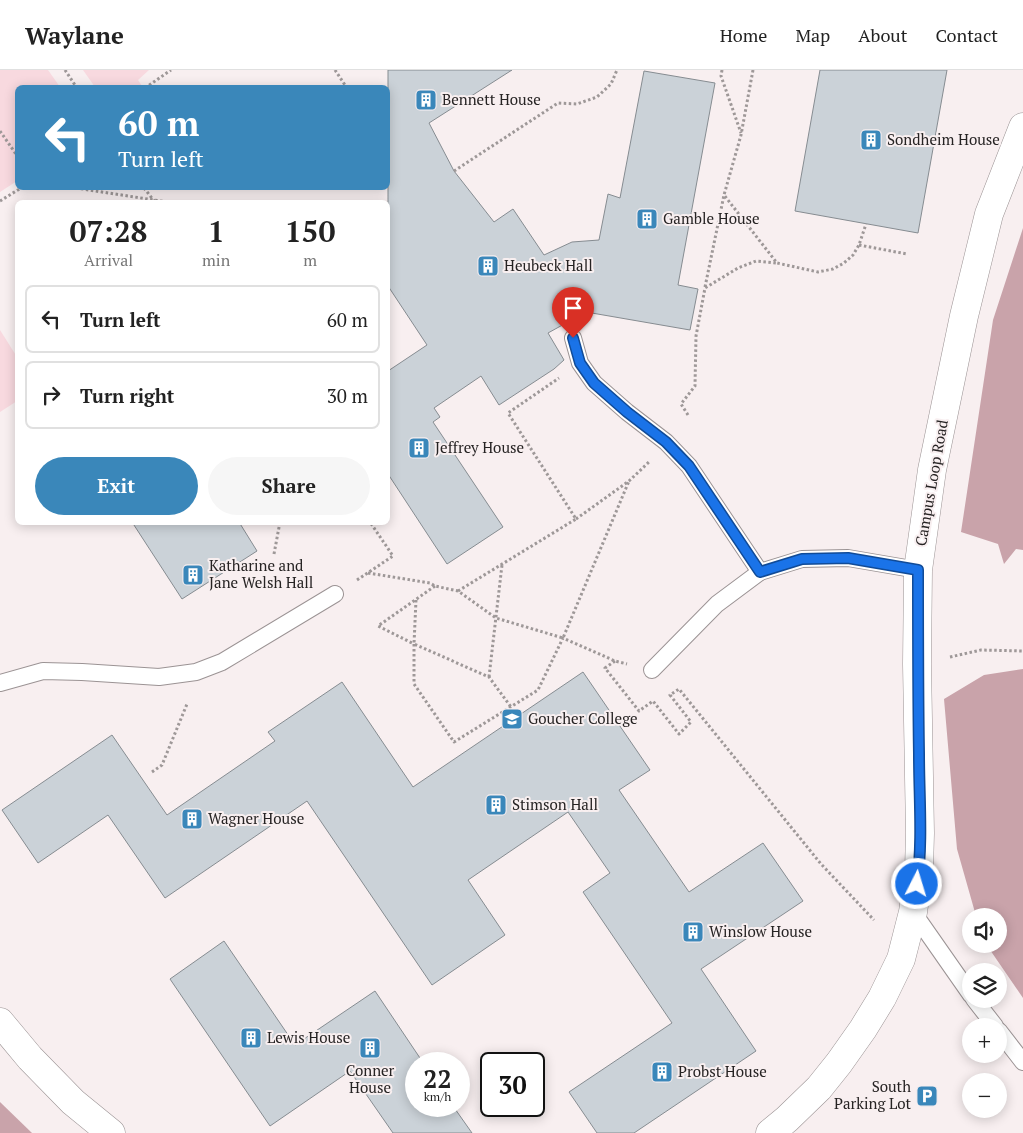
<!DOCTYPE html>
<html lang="en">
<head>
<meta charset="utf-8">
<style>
  :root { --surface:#fff; --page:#f6f6f6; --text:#222; --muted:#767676; --line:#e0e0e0; --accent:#3a87ba }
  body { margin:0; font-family:"PT Serif",serif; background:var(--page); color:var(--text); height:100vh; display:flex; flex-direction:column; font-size:19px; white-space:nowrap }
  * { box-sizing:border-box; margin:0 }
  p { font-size:16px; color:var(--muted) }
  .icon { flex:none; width:28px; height:28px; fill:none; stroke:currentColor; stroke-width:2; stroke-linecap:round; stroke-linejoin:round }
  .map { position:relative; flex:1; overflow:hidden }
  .side { position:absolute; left:15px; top:130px; width:375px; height:325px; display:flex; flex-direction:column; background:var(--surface); border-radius:8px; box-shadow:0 2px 12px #0003 }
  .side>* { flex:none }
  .top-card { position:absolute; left:15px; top:15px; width:375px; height:105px; border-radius:8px; box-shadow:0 2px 12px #0003; background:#3a87ba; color:#fff; overflow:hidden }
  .buttons { position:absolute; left:962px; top:838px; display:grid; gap:10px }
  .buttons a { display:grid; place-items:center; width:45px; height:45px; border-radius:50%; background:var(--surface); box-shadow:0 2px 12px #0003; font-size:25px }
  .speed { position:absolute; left:405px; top:982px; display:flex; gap:10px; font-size:25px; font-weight:700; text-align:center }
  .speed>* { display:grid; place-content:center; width:65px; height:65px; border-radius:50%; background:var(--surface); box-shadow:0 2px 12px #0003; line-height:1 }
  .speed small { font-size:12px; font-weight:400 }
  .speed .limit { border:2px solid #111; border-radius:8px; background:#fff; color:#111 }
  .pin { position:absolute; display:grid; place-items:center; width:42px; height:42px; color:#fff; margin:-51px -21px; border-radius:50% 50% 50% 0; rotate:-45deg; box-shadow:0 0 5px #0007 }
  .pin .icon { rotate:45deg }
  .me { position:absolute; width:55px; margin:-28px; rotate:5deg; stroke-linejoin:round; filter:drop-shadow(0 0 4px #0008) }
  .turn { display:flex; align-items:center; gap:18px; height:105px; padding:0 20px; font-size:22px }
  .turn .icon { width:65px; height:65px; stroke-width:2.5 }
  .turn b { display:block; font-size:35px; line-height:42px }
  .eta { display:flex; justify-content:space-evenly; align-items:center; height:85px; text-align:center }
  .eta b { font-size:30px; font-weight:700; line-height:35px }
  .primary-button { display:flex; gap:10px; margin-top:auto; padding:10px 20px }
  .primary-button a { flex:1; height:58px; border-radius:30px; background:var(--accent); color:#fff; font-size:20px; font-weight:700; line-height:58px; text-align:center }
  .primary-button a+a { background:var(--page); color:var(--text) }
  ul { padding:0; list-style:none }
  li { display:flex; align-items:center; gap:15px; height:68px; margin:0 10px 8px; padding:0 10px; border:2px solid var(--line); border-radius:8px }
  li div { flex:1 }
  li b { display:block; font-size:19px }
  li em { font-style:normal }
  header { display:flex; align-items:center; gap:30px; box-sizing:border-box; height:70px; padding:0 25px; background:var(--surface); border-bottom:1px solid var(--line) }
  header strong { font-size:24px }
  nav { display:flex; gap:28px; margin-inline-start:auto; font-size:18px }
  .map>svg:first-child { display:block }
  .green { fill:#f8d9df }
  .forest { fill:#c9a3aa }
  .building { fill:#cbd2d8; stroke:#868c91 }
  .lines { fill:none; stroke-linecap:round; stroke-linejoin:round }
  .service-casing { stroke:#9b9394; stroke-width:18 }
  .minor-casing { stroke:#9b9394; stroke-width:29 }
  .path { stroke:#9e9898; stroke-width:3; stroke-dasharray:2.5 2.5; stroke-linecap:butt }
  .service { stroke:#fff; stroke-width:16 }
  .minor { stroke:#fff; stroke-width:28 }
  .route-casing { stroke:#114b97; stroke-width:12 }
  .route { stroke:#1a73e8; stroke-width:9 }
  .labels { text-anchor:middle; stroke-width:4; stroke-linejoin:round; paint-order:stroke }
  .poi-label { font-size:15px; fill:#262323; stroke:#f8eff0; text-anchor:start }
  .street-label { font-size:15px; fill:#262323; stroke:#f8eff0 }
</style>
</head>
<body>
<header>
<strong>Waylane</strong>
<nav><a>Home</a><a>Map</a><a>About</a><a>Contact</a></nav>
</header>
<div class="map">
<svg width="1023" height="1063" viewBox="0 0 1023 1063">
  <rect width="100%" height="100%" fill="#f8eff0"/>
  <!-- green -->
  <g class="green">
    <path d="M 0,0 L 48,0 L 60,17 L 18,18 L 17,111 L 0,122 Z"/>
    <path d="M 83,0 L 149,0 L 138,10 L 142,16 L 139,18 L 95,17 Z"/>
    <path d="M 0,260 L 17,287 L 17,331 L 0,342 Z"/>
  </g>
  <!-- forest -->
  <g class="forest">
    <path d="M 1023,158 L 1023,480 L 1016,479 L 1004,494 L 998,474 L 961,462 L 993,250 Z"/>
    <path d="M 1023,599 L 1023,928 L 986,874 L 999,874 L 999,846 L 976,846 L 957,779 L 944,629 L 984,605 Z"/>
    <path d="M 0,1032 L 32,1063 L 0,1063 Z"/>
  </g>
  <!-- building -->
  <g class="building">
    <path d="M 388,0 L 512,0 L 429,53 L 454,101 L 494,152 L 513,139 L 544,185 L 572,172 L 599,170 L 608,124 L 620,128 L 644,1 L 715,13 L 678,215 L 698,219 L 690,260 L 586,242 L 548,263 L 564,290 L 554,299 L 499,335 L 481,306 L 434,338 L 440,347 L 433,352 L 503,457 L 447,494 L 388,404 L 388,301 L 427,275 L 388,216 Z"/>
    <path d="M 820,0 L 947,0 L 918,163 L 795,141 Z"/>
    <path d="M 132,452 L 239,452 L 257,481 L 182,529 Z"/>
    <path d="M 583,602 L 650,700 L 619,720 L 689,822 L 763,773 L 803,831 L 701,899 L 756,981 L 634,1063 L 597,1063 L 569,1022 L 672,953 L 583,822 L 610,803 L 568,742 L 468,810 L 505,865 L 432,915 L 307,731 L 165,828 L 108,745 L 38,793 L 2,740 L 112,665 L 167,745 L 275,671 L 268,662 L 342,612 L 413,717 Z"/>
    <path d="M 224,871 L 295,975 L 375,921 L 424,994 L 416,994 L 416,1036 L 453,1036 L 472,1063 L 393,1063 L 350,1001 L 270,1056 L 170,909 Z"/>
  </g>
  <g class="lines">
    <!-- service casing -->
    <g class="service-casing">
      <g id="service">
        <path d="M 573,268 L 580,293 L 594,313 L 627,342 L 666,372 L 689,396 L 760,502"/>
        <path d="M 652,600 L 717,534 L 760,502 L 802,489 L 848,488 L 918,500"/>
        <path d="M 0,613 L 43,601 L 82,602 L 159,607 L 196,602 L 222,592 L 335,524"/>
        <path d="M 913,842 L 971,925"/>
        <path d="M 974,929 L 995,956"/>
        <path d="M 999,961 L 1023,992"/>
      </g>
    </g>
    <!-- minor casing -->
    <g class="minor-casing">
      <g id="minor">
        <path d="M 0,952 L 30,988 L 73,1032 L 111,1063"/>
        <path d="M 770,1063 L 787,1049 L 819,1018 L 839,993 L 863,959 L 882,928 L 901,889 L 913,842 L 919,800 L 920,763 L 917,594 L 918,500 L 932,400 L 964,246 L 989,144 L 1023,57"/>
      </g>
    </g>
    <!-- path -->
    <g class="path">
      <path d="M 65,0 L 77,18"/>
      <path d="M 335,0 L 347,18"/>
      <path d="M 722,0 L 721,6 L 741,63"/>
      <path d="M 753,0 L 741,65 L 724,125 L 777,193 L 818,202 L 833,199 L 844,193 L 853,185 L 859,175 L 866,154"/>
      <path d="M 145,18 L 171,0"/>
      <path d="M 0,61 L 18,87"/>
      <path d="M 454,101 L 558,33 L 577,34 L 597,27 L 611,14 L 617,0"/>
      <path d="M 76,118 L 167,132"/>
      <path d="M 144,118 L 155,132"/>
      <path d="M 0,131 L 21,118"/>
      <path d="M 859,175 L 907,184"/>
      <path d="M 705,217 L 724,125"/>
      <path d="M 688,345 L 681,334 L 695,316 L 696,266 L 705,218 L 738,198 L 756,191 L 777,193"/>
      <path d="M 576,449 L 629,411 L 649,392"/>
      <path d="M 274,484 L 280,452"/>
      <path d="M 368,503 L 430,513 L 435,516 L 458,521 L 496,548 L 563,568 L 629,411"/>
      <path d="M 357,510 L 393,486 L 370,452"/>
      <path d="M 435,516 L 378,556 L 414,574 L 414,614 L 454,672 L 538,620 L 563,568 L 615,591 L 627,594"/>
      <path d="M 458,521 L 576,449 L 508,343 L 559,308"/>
      <path d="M 416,530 L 414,574 L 489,607 L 511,637"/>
      <path d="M 950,587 L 981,580 L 1023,581"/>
      <path d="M 615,591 L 605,598 L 639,641 L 653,631 L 679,664 L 691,652 L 670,625 L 679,619 L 821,794 L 874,850"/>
      <path d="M 489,607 L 502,495"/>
      <path d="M 152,702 L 162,695 L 187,634"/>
    </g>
    <!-- service -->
    <use href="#service" class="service"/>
    <!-- minor -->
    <use href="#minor" class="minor"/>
  </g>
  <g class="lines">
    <!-- route casing -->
    <g class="route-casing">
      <path id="route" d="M 573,268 L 580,293 L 594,313 L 627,342 L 666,372 L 689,396 L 760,502 L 802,489 L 848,488 L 918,500 C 918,561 918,622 919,684 C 919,727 923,771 917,814"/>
    </g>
    <!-- route -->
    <use href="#route" class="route"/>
  </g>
  <!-- icons -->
  <defs>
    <g id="building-square" transform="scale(1.125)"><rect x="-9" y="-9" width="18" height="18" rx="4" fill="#3a87ba" stroke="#f8eff0"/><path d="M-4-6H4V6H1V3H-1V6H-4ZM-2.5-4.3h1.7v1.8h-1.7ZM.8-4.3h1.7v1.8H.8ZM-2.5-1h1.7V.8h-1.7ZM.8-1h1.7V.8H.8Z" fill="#fff"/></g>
    <g id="university-square" transform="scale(1.125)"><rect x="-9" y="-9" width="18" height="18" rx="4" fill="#3a87ba" stroke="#f8eff0"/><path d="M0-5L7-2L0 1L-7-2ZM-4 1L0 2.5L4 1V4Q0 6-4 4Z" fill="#fff"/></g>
    <g id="parking-square" transform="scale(1.125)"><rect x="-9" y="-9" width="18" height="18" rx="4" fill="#3a87ba" stroke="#f8eff0"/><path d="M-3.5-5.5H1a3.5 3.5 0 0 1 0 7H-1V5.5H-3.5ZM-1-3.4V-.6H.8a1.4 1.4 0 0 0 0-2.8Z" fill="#fff"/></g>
  </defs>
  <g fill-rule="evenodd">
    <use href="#building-square" x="426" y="30"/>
    <use href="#building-square" x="871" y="70"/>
    <use href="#building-square" x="647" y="149"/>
    <use href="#building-square" x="488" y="196"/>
    <use href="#building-square" x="419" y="378"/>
    <use href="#building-square" x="193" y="505"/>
    <use href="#university-square" x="512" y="649"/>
    <use href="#building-square" x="496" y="735"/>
    <use href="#building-square" x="192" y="749"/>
    <use href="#building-square" x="693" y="862"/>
    <use href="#building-square" x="251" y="968"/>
    <use href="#building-square" x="370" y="978"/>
    <use href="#building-square" x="662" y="1002"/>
    <use href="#parking-square" x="927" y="1026"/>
  </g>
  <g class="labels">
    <!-- poi labels -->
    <g class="poi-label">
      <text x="442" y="35">Bennett House</text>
      <text x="887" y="75">Sondheim House</text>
      <text x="663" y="154">Gamble House</text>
      <text x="504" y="201">Heubeck Hall</text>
      <text x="435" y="383">Jeffrey House</text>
      <text x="209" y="501">Katharine and<tspan x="209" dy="17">Jane Welsh Hall</tspan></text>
      <text x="528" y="654">Goucher College</text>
      <text x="512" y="740">Stimson Hall</text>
      <text x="208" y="754">Wagner House</text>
      <text x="709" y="867">Winslow House</text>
      <text x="267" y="973">Lewis House</text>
      <text x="370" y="1006" text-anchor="middle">Conner<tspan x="370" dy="17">House</tspan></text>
      <text x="678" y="1007">Probst House</text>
      <text x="911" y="1022" text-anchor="end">South<tspan x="911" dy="17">Parking Lot</tspan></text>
    </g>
    <!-- street labels -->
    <g class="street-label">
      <text transform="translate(932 413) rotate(-80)" y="5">Campus Loop Road</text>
    </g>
  </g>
</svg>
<div class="buttons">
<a><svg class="icon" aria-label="sound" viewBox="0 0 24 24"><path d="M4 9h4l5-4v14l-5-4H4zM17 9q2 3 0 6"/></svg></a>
<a><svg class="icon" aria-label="layers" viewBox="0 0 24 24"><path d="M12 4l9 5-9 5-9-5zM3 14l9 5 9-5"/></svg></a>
<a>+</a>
<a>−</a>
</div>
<div class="speed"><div>22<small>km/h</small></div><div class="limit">30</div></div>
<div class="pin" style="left:573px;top:268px;background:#d93025"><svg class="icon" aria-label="arrive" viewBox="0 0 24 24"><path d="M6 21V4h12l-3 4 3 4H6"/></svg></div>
<svg class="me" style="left:917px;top:814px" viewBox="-20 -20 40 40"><circle r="17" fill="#1a73e8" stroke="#fff" stroke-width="3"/><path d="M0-11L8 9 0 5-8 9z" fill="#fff"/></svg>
<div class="top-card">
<div class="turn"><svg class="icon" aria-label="left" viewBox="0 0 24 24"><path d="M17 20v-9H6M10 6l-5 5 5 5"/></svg><div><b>60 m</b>Turn left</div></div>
</div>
<section class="side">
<div class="eta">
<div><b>07:28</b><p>Arrival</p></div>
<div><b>1</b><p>min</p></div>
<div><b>150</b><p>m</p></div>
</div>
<ul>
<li><svg class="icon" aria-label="left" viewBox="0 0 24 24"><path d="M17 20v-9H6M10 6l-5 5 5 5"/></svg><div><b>Turn left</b></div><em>60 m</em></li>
<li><svg class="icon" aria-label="right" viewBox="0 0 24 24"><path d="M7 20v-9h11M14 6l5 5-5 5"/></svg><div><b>Turn right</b></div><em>30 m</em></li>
</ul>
<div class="primary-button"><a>Exit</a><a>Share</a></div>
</section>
</div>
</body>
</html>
